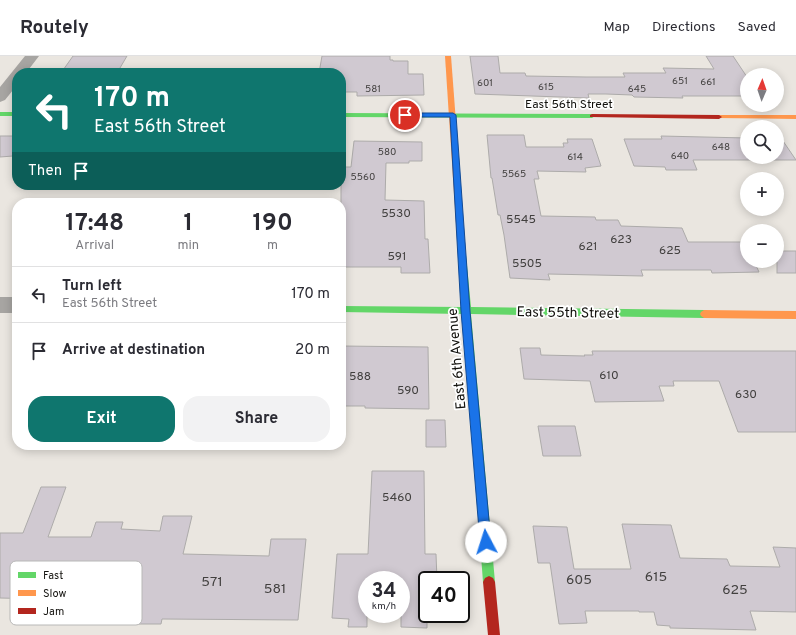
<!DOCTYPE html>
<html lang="en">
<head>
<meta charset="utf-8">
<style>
  :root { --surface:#fff; --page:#f2f2f3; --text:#2b2b33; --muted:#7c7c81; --line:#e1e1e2; --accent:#0f766e }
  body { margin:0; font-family:Overpass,sans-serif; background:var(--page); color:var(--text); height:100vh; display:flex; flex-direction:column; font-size:15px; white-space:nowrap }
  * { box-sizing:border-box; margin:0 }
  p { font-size:13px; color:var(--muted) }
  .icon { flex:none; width:22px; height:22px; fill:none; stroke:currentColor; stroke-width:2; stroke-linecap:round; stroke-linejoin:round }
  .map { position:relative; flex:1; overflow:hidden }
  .drawer { position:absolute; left:12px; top:142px; width:334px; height:252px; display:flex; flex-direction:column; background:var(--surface); border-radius:16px; box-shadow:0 2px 10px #0003 }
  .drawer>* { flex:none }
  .hud { position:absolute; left:12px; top:12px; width:334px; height:122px; border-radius:16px; box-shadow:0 2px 10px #0003; background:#0f766e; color:#fff; overflow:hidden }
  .needle { width:26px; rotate:2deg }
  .fabs { position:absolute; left:740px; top:12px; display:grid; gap:8px }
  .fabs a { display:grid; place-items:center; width:44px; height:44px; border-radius:50%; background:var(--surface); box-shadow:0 2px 10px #0003; font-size:20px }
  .speed { position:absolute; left:358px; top:515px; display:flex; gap:8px; font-size:20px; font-weight:700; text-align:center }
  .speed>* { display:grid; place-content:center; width:52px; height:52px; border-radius:50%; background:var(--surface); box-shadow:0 2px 10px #0003; line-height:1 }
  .speed small { font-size:10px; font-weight:400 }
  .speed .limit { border:2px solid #111; border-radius:6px; background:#fff; color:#111 }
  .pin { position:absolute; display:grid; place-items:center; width:34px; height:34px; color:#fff; margin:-17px; border:2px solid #fff; border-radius:50%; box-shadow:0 1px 4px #0007 }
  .me { position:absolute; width:44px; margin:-22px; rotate:355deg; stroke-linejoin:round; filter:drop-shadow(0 0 3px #0008) }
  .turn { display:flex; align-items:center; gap:14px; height:84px; padding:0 16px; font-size:18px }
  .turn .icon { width:52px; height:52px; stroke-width:2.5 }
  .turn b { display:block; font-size:28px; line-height:34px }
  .then { display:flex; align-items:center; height:38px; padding:0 16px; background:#0003; gap:8px; font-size:15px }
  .eta { display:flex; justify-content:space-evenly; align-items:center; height:68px; text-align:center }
  .eta b { font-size:24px; font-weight:700; line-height:28px }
  .action { display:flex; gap:8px; margin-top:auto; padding:8px 16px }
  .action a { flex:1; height:46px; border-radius:16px; background:var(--accent); color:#fff; font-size:16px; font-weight:700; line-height:46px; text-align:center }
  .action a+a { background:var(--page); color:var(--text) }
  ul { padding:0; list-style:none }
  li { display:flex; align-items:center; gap:12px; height:56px; padding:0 16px; border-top:1px solid var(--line) }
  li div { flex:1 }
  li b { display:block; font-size:15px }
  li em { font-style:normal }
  header { display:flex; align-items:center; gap:24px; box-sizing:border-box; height:56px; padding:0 20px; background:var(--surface); border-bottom:1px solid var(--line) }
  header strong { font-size:19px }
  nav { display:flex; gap:22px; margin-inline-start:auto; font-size:14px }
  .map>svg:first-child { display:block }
  .building { fill:#d0c9d1; stroke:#adabaa }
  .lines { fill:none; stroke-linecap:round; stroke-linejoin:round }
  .street { fill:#a7a5a2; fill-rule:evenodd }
  .fast { fill:#63d668; fill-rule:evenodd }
  .slow { fill:#ff974d; fill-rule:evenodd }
  .jam { fill:#b3261e; fill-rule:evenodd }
  .route { fill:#1a73e8; stroke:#114b97 }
  .labels { text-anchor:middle; stroke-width:3.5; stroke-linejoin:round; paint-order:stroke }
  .far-number-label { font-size:10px; fill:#42403f }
  .far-street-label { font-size:12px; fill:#13120e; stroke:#fff }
  .number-label { font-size:12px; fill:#42403f }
  .street-label { font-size:14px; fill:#13120e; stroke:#fff }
  .near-number-label { font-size:14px; fill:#42403f }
  .key { fill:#fff; stroke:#b8b8b7; stroke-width:1 }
  .key-label { font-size:11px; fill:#13120e }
</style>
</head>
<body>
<header>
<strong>Routely</strong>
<nav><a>Map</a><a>Directions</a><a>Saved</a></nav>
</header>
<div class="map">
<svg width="796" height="579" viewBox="0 0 796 579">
  <rect width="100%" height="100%" fill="#eae6e0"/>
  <!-- building -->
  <g class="building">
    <path d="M 73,0 L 127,0 L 117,17 L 61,17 Z"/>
    <path d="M 322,0 L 390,0 L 390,4 L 393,4 L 393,5 L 408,5 L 408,18 L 423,18 L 424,39 L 357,40 L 357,36 L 341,36 L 341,17 L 319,17 Z"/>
    <path d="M 470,0 L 498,0 L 500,17 L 525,17 L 526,20 L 586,21 L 625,21 L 623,17 L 666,17 L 663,12 L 714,13 L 706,0 L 733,0 L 747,21 L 747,40 L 682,40 L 683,42 L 634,41 L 632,39 L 606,38 L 588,38 L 589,42 L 475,38 Z"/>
    <path d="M 487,79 L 524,79 L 526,91 L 564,91 L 563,87 L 568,87 L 567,83 L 592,83 L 601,110 L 585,112 L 586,116 L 537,115 L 539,123 L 534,123 L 541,160 L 595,161 L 596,164 L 618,164 L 621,170 L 682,172 L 688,186 L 744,186 L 747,192 L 747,205 L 754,205 L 759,216 L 712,217 L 711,214 L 641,214 L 643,220 L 548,218 L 550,224 L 510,222 L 504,179 L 500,159 L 498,159 L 492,122 L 491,122 Z"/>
    <path d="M 0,80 L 17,80 L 17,94 L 13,100 L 0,101 Z"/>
    <path d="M 661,80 L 747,82 L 747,101 L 777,101 L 777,85 L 783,85 L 796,104 L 693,104 L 697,114 L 666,114 L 665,111 L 634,110 L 624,83 L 662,83 Z"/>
    <path d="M 354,85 L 422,86 L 422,105 L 409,105 L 409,107 L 386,107 L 385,144 L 424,145 L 425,183 L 428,183 L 430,217 L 401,217 L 401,211 L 341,211 L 341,111 L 351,111 Z"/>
    <rect x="777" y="195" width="19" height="22"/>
    <path d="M 341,290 L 428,291 L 429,353 L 365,352 L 365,350 L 341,350 Z"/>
    <path d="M 520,292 L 540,292 L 541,299 L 585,300 L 584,299 L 593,299 L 592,295 L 796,295 L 796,376 L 738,376 L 719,325 L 673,325 L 674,330 L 659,330 L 664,345 L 595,346 L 590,325 L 524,323 Z"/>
    <path d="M 426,364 L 445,364 L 446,391 L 426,391 Z"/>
    <path d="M 538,370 L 575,370 L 581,400 L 543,400 Z"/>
    <path d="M 372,415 L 424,415 L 425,498 L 436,498 L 437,524 L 427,524 L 427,572 L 401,571 L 401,524 L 367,524 L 367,571 L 348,571 L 349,563 L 332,562 L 337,498 L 368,498 Z"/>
    <path d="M 41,431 L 66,431 L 48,481 L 91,481 L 96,466 L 123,466 L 121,473 L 160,475 L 163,460 L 192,460 L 183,498 L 269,500 L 271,483 L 306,483 L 298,564 L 162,563 L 161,568 L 125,568 L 128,556 L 111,556 L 116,539 L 70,538 L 67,547 L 41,547 L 42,543 L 0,542 L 0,477 L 23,477 Z"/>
    <path d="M 622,468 L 671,469 L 680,502 L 727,503 L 730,510 L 780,511 L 773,491 L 796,492 L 796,556 L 750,555 L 756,574 L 670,572 L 670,570 L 657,569 L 654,556 L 639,556 L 639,555 L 585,555 L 587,567 L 559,568 L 550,507 L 538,507 L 533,470 L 567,471 L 574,513 L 631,513 Z"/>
  </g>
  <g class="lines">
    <!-- street -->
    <g class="street">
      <path d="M 25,0 L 39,0 L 26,17 L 17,17 L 17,29 L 5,44 L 0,46 L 0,31 Z"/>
      <rect x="0" y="241" width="17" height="16"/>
    </g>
    <!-- fast -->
    <g class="fast">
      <rect x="0" y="56" width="17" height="4"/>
      <path d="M 341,57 L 592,58 L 595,60 L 592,62 L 341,61 Z"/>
      <path d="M 462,196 L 466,199 L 471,251 L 704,254 L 707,256 L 708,258 L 707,260 L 704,262 L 471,258 L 495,526 L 493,530 L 489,532 L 485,530 L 483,526 L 463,258 L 341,256 L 341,250 L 462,251 L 458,199 Z"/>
    </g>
    <!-- slow -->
    <g class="slow">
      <path d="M 445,0 L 451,0 L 466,199 L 462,202 L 458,199 Z"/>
      <path d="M 719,59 L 796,59 L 796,63 L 717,62 L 717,60 Z"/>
      <path d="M 704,254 L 796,255 L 796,263 L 704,262 L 701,260 L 700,258 L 701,256 Z"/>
    </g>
    <!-- jam -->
    <g class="jam">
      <path d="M 592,58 L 719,59 L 722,61 L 719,63 L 590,61 L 590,59 Z"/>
      <path d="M 489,520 L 493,522 L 495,526 L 500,579 L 488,579 L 483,526 L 485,522 Z"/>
    </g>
  </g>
  <!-- route -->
  <path class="route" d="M 453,57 L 456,59 L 470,255 L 491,486 L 490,490 L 486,492 L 482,490 L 480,486 L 461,255 L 450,61 L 405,61 L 402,59 L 405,57 Z"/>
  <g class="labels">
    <!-- far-number labels -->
    <g class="far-number-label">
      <text x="680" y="28">651</text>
      <text x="708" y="29">661</text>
      <text x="485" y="30">601</text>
      <text x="546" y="34">615</text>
      <text x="373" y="36">581</text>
      <text x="637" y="36">645</text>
      <text x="721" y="94">648</text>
      <text x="387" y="99">580</text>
      <text x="680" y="103">640</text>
      <text x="575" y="104">614</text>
      <text x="514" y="121">5565</text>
      <text x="363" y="124">5560</text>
    </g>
    <!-- far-street labels -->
    <g class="far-street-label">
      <text x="569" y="52">East 56th Street</text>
    </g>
    <!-- number labels -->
    <g class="number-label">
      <text x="396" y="161">5530</text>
      <text x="521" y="167">5545</text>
      <text x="621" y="187">623</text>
      <text x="588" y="194">621</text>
      <text x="670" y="198">625</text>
      <text x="397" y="204">591</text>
      <text x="527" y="211">5505</text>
      <text x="609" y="323">610</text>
      <text x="360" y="324">588</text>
      <text x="408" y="338">590</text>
      <text x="746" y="342">630</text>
      <text x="397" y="445">5460</text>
    </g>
    <!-- street labels -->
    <g class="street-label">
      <text transform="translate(568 256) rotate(1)" y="5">East 55th Street</text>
      <text transform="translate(456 303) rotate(-95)" y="5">East 6th Avenue</text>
    </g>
    <!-- near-number labels -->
    <g class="near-number-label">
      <text x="656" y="525">615</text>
      <text x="579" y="528">605</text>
      <text x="212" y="530">571</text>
      <text x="275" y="537">581</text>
      <text x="735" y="538">625</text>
    </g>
  </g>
  <!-- legend -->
  <rect x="10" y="505" width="132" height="64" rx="6" class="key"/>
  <rect x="18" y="516" width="18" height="6" fill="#63d668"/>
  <rect x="18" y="534" width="18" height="6" fill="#ff974d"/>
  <rect x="18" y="552" width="18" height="6" fill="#b3261e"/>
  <g class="key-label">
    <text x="43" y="523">Fast</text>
    <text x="43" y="541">Slow</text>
    <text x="43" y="559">Jam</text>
  </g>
</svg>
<div class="fabs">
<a><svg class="needle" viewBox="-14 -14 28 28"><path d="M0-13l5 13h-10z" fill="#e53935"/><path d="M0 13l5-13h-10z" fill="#7c7c81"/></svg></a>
<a><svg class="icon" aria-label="search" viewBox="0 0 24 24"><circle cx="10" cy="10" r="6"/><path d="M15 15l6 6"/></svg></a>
<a>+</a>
<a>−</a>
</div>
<div class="speed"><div>34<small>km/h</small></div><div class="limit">40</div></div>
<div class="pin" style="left:405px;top:59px;background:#d93025"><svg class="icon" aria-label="arrive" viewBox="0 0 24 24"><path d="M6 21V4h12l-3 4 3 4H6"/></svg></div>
<svg class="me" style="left:486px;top:486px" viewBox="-20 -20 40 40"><circle r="19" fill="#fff"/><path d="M0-13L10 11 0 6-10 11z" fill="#1a73e8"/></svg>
<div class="hud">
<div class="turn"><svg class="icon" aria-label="left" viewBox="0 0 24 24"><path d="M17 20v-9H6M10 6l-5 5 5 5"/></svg><div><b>170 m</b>East 56th Street</div></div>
<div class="then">Then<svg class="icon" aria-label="arrive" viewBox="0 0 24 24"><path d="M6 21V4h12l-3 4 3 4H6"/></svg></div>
</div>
<section class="drawer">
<div class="eta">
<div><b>17:48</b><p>Arrival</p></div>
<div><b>1</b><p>min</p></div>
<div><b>190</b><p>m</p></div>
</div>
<ul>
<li><svg class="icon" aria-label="left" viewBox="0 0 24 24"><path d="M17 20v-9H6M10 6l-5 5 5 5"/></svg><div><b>Turn left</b><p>East 56th Street</p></div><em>170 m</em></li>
<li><svg class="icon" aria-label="arrive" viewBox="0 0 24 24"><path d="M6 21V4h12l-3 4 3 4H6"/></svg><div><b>Arrive at destination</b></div><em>20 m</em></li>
</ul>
<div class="action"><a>Exit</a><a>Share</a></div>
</section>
</div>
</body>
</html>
